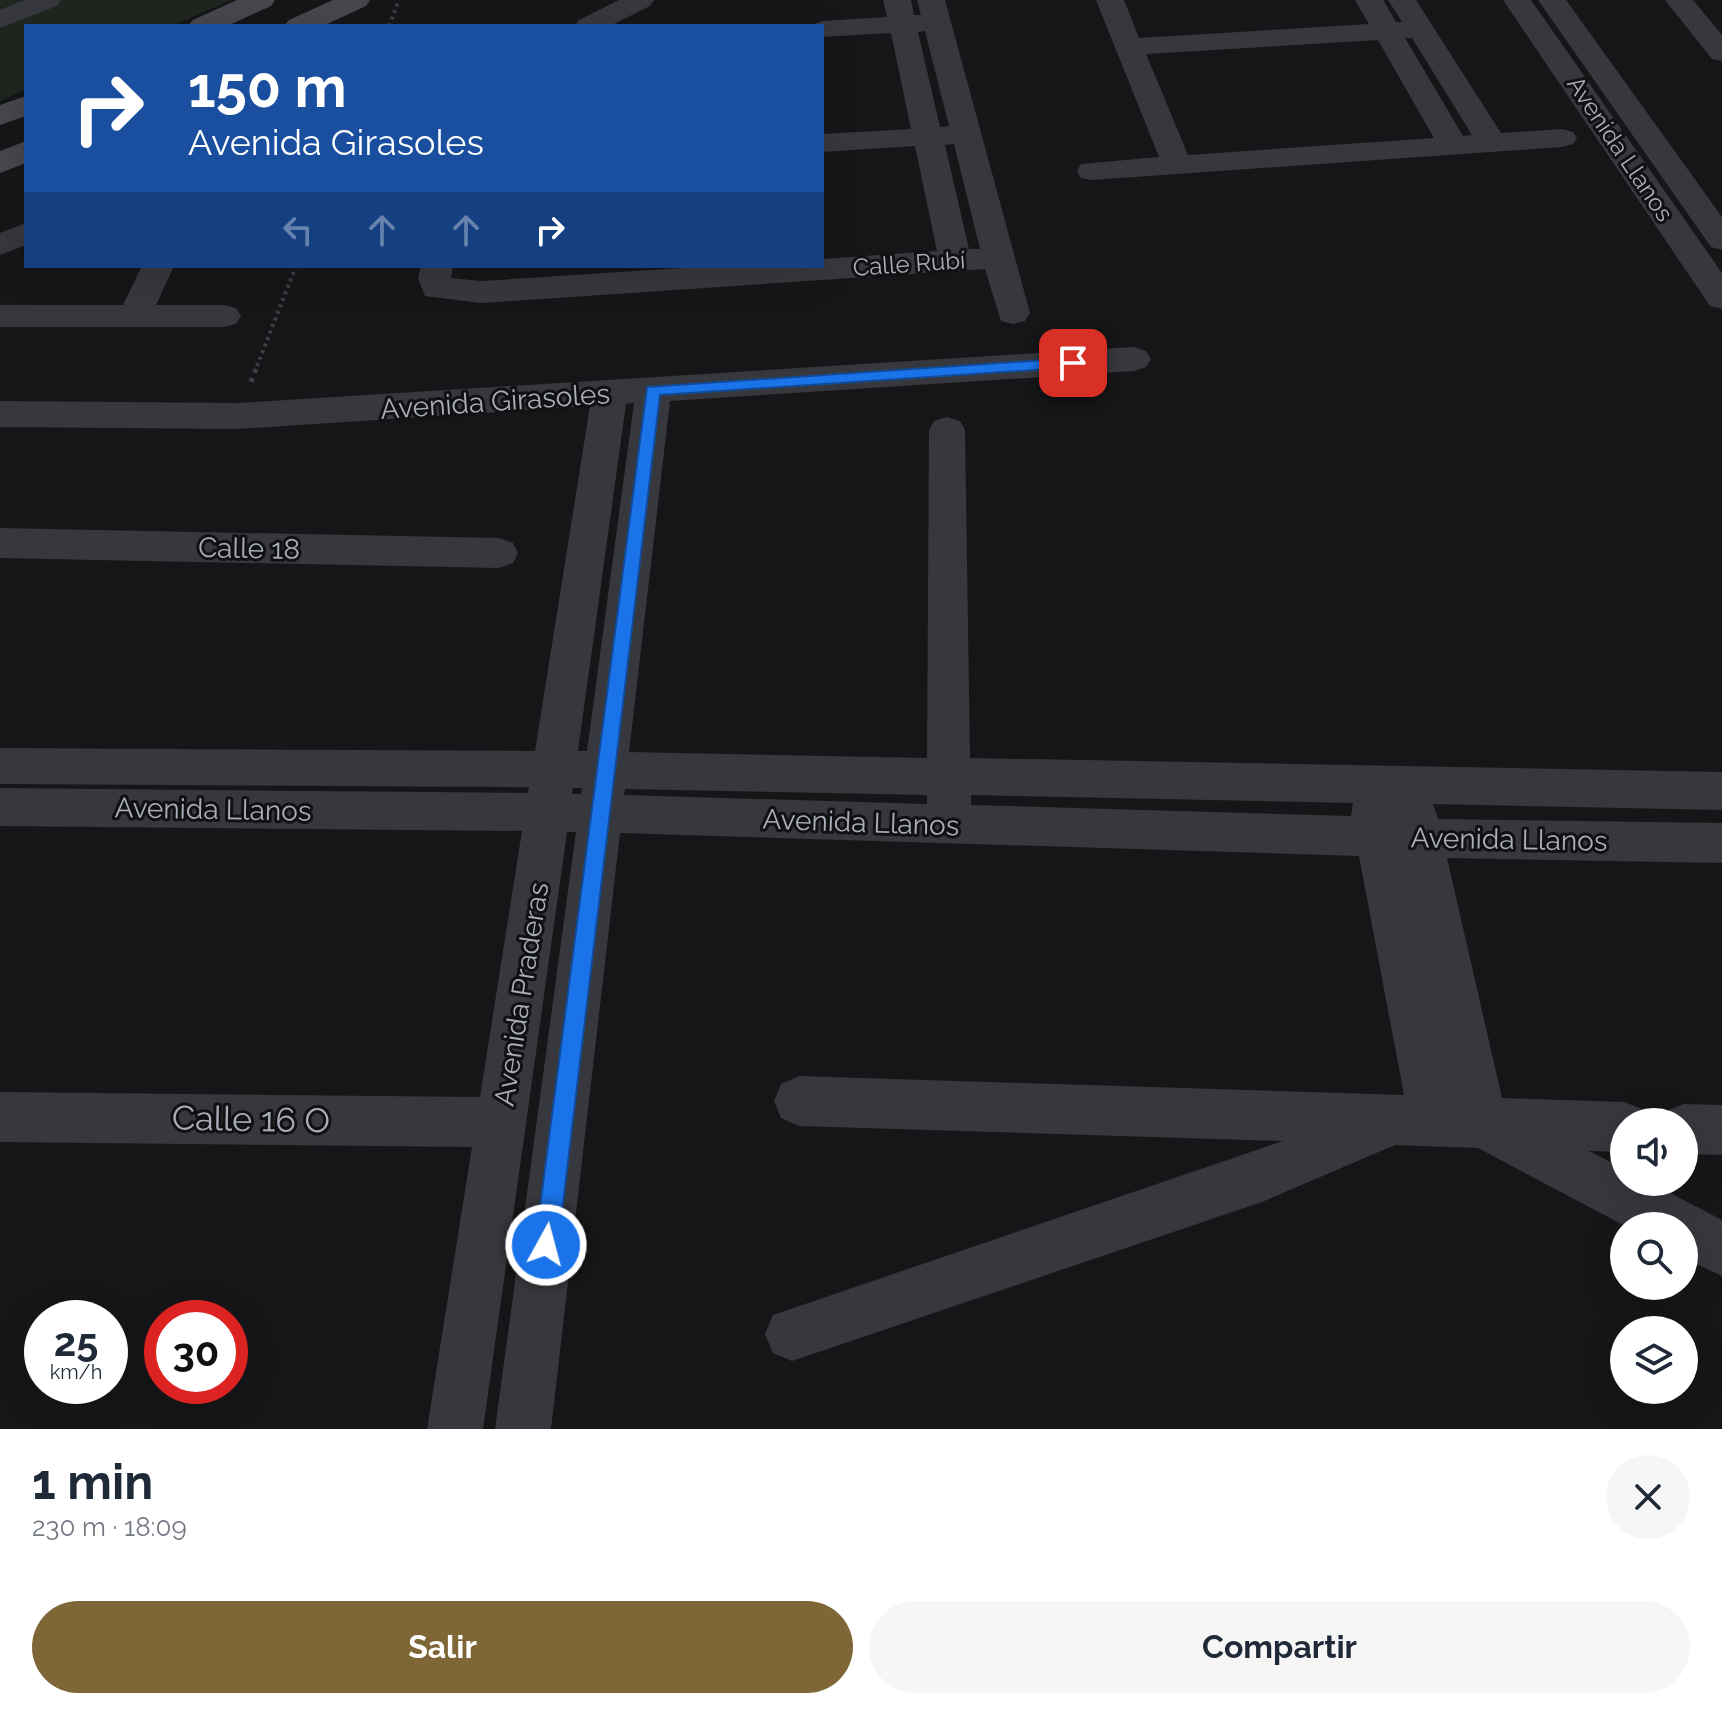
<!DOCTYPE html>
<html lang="es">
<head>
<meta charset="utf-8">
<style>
  :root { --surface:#fff; --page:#f6f6f7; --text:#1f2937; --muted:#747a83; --accent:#7e6636 }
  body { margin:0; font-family:Raleway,sans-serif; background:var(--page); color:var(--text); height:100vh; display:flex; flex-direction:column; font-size:30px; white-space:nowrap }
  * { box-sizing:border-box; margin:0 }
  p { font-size:26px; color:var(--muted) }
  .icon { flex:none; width:44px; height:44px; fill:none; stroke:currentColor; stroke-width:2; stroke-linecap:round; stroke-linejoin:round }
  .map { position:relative; height:1429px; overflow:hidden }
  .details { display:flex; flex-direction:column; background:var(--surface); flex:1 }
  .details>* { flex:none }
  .hud { position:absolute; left:24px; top:24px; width:800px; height:244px; border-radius:0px; box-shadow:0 8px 32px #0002; background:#1a4fa0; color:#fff; overflow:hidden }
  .controls { position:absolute; left:1610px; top:1108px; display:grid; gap:16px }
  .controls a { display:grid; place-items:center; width:88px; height:88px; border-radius:50%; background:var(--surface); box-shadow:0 8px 32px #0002; font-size:40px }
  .speed { position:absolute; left:24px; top:1300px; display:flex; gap:16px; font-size:40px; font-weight:700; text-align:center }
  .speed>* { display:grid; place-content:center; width:104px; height:104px; border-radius:50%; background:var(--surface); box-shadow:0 8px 32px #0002; line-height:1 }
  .speed small { font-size:20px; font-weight:400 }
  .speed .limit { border:12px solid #d22; background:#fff; color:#111 }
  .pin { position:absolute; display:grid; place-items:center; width:68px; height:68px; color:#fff; margin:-34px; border-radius:16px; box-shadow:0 4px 12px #0006 }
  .me { position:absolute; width:88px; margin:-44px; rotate:7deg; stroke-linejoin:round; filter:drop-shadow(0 0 6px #0008) }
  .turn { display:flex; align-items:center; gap:28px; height:168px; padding:0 32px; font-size:36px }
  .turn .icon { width:104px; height:104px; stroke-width:2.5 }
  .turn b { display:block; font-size:56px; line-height:68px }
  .lanes { display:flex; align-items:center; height:76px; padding:0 32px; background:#0003; justify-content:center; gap:40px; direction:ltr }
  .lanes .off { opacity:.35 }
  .round { display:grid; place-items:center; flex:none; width:84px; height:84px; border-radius:42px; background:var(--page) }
  .head { display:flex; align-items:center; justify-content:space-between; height:136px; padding:0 32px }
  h1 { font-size:48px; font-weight:700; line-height:60px }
  .primary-button { display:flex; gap:16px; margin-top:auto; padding:16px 32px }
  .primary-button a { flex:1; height:92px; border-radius:48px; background:var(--accent); color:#fff; font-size:32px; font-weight:700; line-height:92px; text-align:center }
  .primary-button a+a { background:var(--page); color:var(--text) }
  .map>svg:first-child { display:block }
  .green { fill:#1e261f }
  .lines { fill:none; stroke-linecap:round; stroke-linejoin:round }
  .path-far1 { stroke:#3d3f44; stroke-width:4; stroke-dasharray:3 4; stroke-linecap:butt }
  .path { stroke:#3d3f44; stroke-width:5; stroke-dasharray:4 6; stroke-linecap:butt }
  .street { fill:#37383d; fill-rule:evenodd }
  .secondary { fill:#45474d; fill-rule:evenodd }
  .route { fill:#1a73e8; stroke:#114b97; stroke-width:2 }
  .labels { text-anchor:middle; stroke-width:6; stroke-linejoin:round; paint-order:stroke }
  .far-street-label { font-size:24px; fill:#a8adb8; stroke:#111113 }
  .street-label { font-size:28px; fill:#a8adb8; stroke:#111113 }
  .near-street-label { font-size:34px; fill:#a8adb8; stroke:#111113 }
</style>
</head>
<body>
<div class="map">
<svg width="1722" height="1429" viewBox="0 0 1722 1429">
  <rect width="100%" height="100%" fill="#161618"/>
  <!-- green -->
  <path class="green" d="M 0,0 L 231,0 L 172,26 L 26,26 L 26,89 L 0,101 Z"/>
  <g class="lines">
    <!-- path-far1 -->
    <g class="path-far1">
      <path d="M 389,26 L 399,0"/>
      <path d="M 257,366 L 296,266"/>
    </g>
    <!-- path -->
    <path class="path" d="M 251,382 L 258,364"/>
    <!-- street -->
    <g class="street">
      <path d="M 24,0 L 61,0 L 57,6 L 0,28 L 0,10 Z"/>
      <path d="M 619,0 L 654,0 L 650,6 L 610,26 L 575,26 L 579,20 Z"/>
      <path d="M 883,0 L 911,0 L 914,15 L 921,15 L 917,0 L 945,0 L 1030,313 L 1025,321 L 1013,324 L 1001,321 L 985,269 L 481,303 L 425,296 L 418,278 L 421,266 L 453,266 L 451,278 L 481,281 L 714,266 L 822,266 L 822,259 L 937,251 L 915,146 L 822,152 L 822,134 L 911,129 L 891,33 L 822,37 L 822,26 L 810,26 L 822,21 L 887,17 ZM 925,31 L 949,126 L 940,127 L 918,32 ZM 954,144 L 980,249 L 969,249 L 945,145 Z"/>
      <path d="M 1096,0 L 1124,0 L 1139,38 L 1369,24 L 1355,0 L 1383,0 L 1396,22 L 1402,22 L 1388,0 L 1416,0 L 1501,133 L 1562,129 L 1573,132 L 1577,138 L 1573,144 L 1562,147 L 1092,180 L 1081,178 L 1077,171 L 1081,164 L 1159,157 ZM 1405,38 L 1412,38 L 1472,135 L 1463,136 ZM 1378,40 L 1434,138 L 1188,155 L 1146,54 Z"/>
      <path d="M 1503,0 L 1531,0 L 1722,273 L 1722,309 L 1710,306 Z"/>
      <path d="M 1538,0 L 1566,0 L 1722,217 L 1722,250 L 1711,247 Z"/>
      <path d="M 1665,0 L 1693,0 L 1722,35 L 1722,61 L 1712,59 Z"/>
      <path d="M 26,223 L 26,245 L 0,255 L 0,233 Z"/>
      <path d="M 142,266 L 174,266 L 156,305 L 224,305 L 236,308 L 241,316 L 236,324 L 224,327 L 0,327 L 0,305 L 123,305 Z"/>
      <path d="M 1134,347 L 1146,351 L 1151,359 L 1146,367 L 1134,371 L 670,401 L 629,752 L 927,758 L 929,430 L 934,421 L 947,417 L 960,421 L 965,430 L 970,758 L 1722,772 L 1722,810 L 1433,804 L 1438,819 L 1722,823 L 1722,863 L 1447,858 L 1502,1098 L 1624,1102 L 1642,1109 L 1647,1122 L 1624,1122 L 1624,1152 L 1589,1151 L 1624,1169 L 1624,1182 L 1649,1182 L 1722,1220 L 1722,1276 L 1684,1258 L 1684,1226 L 1625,1226 L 1478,1148 L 1395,1145 L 1262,1202 L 792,1361 L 773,1353 L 765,1334 L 773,1315 L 1283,1141 L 799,1126 L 781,1118 L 774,1101 L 781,1084 L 799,1076 L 1404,1095 L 1359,856 L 620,833 L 551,1429 L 495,1429 L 576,832 L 567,832 L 483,1429 L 427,1429 L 472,1147 L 0,1142 L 0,1092 L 480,1097 L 522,831 L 0,826 L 0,788 L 528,793 L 529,787 L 0,784 L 0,748 L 535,751 L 590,406 L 238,429 L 0,427 L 0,401 L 238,403 ZM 634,403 L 587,751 L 578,751 L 626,404 ZM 573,788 L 582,788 L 581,794 L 572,794 ZM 625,789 L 927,795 L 927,804 L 624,795 ZM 971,795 L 1353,803 L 1351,816 L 971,805 Z"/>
      <path d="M 0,528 L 499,538 L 513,543 L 518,553 L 513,563 L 499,568 L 0,558 Z"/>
      <path d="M 1684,1104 L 1722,1105 L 1722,1155 L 1684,1154 L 1684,1122 L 1662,1122 L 1666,1111 Z"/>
    </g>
    <!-- secondary -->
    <g class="secondary">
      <path d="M 237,0 L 275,0 L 271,6 L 227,26 L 188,26 L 193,20 Z"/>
      <path d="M 333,0 L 370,0 L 366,6 L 323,26 L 284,26 L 289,20 Z"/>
      <path d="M 26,96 L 26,116 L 0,125 L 0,105 Z"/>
      <path d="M 26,141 L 26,163 L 0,173 L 0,151 Z"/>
    </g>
  </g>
  <!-- route -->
  <path class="route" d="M 1073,358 L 1081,363 L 1079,367 L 660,395 L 558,1245 L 554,1253 L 546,1256 L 538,1253 L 535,1245 L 647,387 Z"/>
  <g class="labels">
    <!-- far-street labels -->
    <g class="far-street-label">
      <text transform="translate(1620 149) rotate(56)" y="8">Avenida Llanos</text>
      <text transform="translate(909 264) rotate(-4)" y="8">Calle Rubí</text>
    </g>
    <!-- street labels -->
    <g class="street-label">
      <text transform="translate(495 401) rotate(-4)" y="10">Avenida Girasoles</text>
      <text transform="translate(249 548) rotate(1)" y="10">Calle 18</text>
      <text transform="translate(213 809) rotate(1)" y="10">Avenida Llanos</text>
      <text transform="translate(861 822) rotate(2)" y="10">Avenida Llanos</text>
      <text transform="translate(1509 839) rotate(1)" y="10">Avenida Llanos</text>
      <text transform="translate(521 994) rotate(-81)" y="10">Avenida Praderas</text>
    </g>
    <!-- near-street labels -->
    <g class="near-street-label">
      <text transform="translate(251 1119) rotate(1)" y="12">Calle 16 O</text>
    </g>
  </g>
</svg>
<div class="controls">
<a><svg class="icon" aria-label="sound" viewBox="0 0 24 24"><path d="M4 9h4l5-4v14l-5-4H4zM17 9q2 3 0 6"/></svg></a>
<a><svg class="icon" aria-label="search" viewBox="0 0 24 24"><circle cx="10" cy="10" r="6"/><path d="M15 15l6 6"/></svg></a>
<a><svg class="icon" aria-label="layers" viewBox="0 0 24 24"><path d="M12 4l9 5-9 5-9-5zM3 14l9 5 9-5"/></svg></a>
</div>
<div class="speed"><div>25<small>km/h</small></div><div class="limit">30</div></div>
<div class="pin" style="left:1073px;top:363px;background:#d93025"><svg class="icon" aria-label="arrive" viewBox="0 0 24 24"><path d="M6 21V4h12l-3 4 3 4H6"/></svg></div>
<svg class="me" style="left:546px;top:1245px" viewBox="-20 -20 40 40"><circle r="17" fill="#1a73e8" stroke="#fff" stroke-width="3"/><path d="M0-11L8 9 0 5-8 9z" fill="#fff"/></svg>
<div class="hud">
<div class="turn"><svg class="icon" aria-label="right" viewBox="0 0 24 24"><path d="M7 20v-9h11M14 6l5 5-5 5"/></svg><div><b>150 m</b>Avenida Girasoles</div></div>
<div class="lanes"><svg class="icon off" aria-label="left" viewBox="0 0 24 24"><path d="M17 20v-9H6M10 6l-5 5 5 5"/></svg><svg class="icon off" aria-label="ahead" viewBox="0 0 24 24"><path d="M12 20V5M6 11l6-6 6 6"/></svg><svg class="icon off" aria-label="ahead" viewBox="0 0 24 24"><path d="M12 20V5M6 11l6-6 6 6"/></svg><svg class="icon" aria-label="right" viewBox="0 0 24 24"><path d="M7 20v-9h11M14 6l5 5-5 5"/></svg></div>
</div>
</div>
<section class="details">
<div class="head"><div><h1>1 min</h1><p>230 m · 18:09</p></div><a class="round"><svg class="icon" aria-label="close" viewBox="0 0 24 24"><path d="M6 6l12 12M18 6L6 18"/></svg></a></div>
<div class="primary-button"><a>Salir</a><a>Compartir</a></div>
</section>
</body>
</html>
